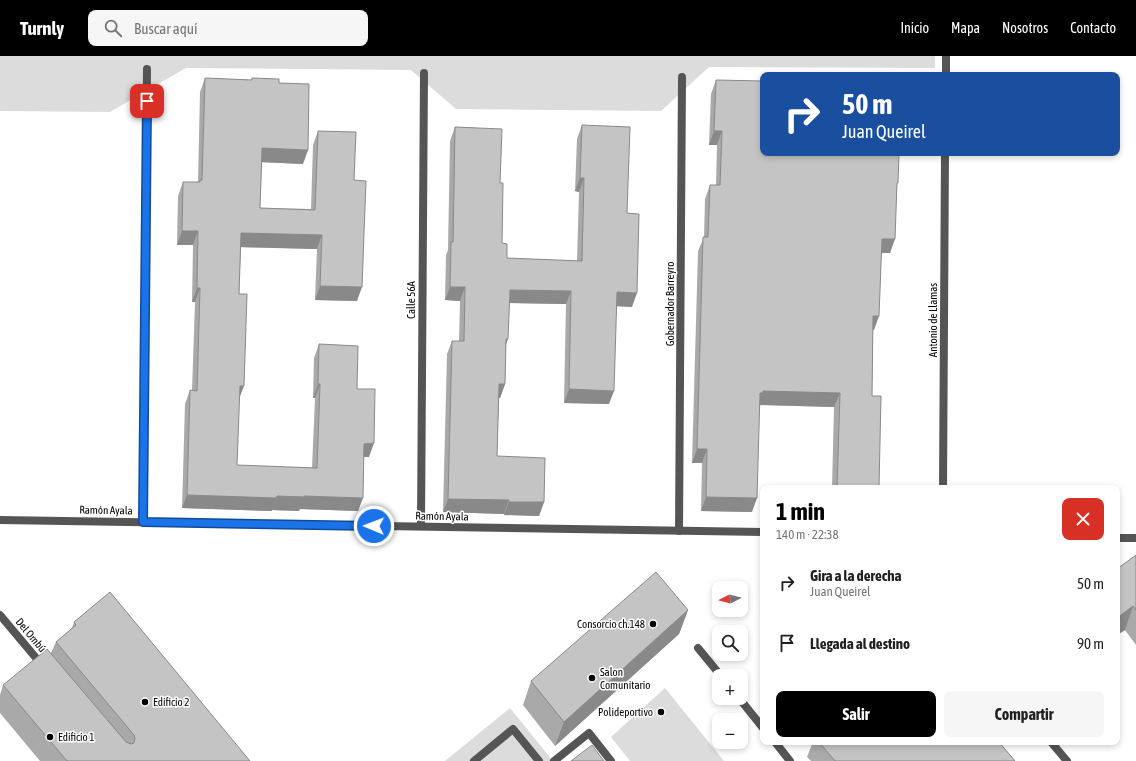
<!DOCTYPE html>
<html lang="es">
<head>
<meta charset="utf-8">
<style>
  :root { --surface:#fff; --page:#f6f6f6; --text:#202124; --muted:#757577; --accent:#000 }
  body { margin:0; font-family:"Asap Condensed",sans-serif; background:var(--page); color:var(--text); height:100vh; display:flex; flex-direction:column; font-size:15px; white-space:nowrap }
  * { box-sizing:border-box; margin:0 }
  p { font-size:13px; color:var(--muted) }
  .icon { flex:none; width:22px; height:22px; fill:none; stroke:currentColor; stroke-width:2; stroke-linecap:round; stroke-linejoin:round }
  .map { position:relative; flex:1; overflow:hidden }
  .sheet { position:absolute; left:760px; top:429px; width:360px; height:260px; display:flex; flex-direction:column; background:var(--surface); border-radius:8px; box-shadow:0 2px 6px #0003 }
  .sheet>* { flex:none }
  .top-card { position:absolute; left:760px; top:16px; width:360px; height:84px; border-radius:8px; box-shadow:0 2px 6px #0003; background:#1a4fa0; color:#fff; overflow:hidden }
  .needle { width:26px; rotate:264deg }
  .tools { position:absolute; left:712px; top:525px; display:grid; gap:8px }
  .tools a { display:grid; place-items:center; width:36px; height:36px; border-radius:8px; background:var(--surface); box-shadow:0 2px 6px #0003; font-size:20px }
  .pin { position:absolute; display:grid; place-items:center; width:34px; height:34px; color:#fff; margin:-17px; border-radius:8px; box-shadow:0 2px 6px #0006 }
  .me { position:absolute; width:44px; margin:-22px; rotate:271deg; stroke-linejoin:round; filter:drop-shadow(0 0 3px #0008) }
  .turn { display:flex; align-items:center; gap:14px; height:84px; padding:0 16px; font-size:18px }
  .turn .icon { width:52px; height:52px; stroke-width:2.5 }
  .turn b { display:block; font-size:28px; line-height:34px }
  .round { display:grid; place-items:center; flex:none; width:42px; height:42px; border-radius:8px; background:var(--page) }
  .summary { display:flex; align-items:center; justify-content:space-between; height:68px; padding:0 16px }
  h1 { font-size:24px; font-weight:700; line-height:30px; color:var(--accent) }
  .action { display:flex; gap:8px; margin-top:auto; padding:8px 16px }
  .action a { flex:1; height:46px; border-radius:8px; background:var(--accent); color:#fff; font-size:16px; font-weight:700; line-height:46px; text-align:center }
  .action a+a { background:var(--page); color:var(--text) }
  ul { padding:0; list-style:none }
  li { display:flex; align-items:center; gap:12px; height:60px; padding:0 16px }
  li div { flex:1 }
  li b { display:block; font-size:15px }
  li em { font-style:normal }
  header { display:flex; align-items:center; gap:24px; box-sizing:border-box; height:56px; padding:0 20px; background:var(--accent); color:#fff }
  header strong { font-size:19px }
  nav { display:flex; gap:22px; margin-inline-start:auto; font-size:14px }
  .search { width:280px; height:36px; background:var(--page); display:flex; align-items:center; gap:10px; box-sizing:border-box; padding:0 14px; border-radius:8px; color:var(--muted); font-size:15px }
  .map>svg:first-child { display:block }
  .green { fill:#dcdcdc }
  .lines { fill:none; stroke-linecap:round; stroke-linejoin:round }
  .pedestrian { stroke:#555; stroke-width:8 }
  .minor { stroke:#555; stroke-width:8 }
  .wall { fill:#a9a9a9 }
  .shaded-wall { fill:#898989 }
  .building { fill:#c4c4c4; stroke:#898989 }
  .route-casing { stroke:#114b97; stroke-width:10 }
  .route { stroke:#1a73e8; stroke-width:7 }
  .poi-dot { fill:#000; stroke:#fff; stroke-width:1.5 }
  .labels { text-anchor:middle; stroke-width:3; stroke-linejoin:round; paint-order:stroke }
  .street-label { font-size:11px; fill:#000; stroke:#fff }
  .poi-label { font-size:11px; fill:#000; stroke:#fff; text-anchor:start }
</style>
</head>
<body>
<header>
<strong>Turnly</strong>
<div class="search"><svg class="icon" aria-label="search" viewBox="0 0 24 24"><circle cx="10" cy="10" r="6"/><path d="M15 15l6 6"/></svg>Buscar aquí</div>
<nav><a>Inicio</a><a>Mapa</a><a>Nosotros</a><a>Contacto</a></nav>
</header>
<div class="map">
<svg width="1136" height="705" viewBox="0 0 1136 705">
  <rect width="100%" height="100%" fill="#fff"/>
  <!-- green -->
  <g class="green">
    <path d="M 0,0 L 935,0 L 935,12 L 709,11 L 661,55 L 456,53 L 411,14 L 186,12 L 110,56 L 0,55 Z"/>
    <path d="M 665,632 L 724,705 L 630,705 L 611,681 Z"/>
    <path d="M 510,652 L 553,705 L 445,705 Z"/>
  </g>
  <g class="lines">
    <!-- pedestrian -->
    <g class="pedestrian">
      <path d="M 0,559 L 42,609"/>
      <path d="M 698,592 L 721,620"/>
      <path d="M 739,642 L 763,672"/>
      <path d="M 775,686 L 790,705"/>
      <path d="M 1051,686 L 1067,705"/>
      <path d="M 474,705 L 513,673 L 539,705"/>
      <path d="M 554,705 L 589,677 L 611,705"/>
    </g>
    <!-- minor -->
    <g class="minor">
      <path d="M 946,19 L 946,0"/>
      <path d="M 943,432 L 945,97"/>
      <path d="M 0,464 L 763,476"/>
      <path d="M 143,466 L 147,13"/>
      <path d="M 421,470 L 424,17"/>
      <path d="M 679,475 L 682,21"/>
      <path d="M 1117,482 L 1136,482"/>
    </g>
  </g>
  <!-- wall -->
  <g class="wall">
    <path d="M 205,22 L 251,24 L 252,22 L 279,27 L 303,108 L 262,106 L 260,152 L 311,153 L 313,89 L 318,75 L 354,124 L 357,245 L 315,244 L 317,193 L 241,191 L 239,238 L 239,343 L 237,409 L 312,412 L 315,342 L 313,342 L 314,302 L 319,288 L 357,333 L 369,401 L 364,401 L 358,455 L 300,453 L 299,455 L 272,454 L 272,455 L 182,452 L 185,348 L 190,334 L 192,335 L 195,246 L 192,246 L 193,189 L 177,189 L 178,140 L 183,126 L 198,126 L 200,36 Z"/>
    <path d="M 716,24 L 897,131 L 890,197 L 881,197 L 874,274 L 873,274 L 872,340 L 879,432 L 832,432 L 834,351 L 760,349 L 752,456 L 701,455 L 702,407 L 692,407 L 698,195 L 704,181 L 705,143 L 710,129 L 716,129 L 717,89 L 709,89 L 711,38 Z"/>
    <path d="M 582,69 L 627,157 L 632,251 L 617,250 L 609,348 L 564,347 L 566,248 L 509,247 L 506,289 L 505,328 L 500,342 L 499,342 L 497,400 L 544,446 L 539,460 L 504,459 L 504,458 L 443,456 L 447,298 L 452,285 L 459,285 L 460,245 L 445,244 L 446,199 L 448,194 L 450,85 L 455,71 L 500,127 L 502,187 L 507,202 L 577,205 L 579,136 L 575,135 L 577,83 Z"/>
    <path d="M 1136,499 L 1136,589 L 1125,574 L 1117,579 L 1117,513 Z"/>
    <path d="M 688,554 L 679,578 L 555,690 L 523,649 L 531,625 Z"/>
    <path d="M 74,566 L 250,705 L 40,705 L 0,657 L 0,639 L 3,629 L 51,597 L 56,586 L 72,572 Z"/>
    <path d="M 813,686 L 999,686 L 1015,705 L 811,705 L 807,701 Z"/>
  </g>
  <!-- shaded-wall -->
  <g class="shaded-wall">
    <path d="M 714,75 L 722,75 L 717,89 L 709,89 Z"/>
    <path d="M 262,92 L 308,94 L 303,108 L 257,106 Z"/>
    <path d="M 580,122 L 584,122 L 579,136 L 575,135 Z"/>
    <path d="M 182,175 L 198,175 L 193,189 L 177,189 Z"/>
    <path d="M 241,177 L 322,179 L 317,193 L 236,191 Z"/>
    <path d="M 882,183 L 895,183 L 890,197 L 877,197 Z"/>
    <path d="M 320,230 L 362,231 L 357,245 L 315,244 Z"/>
    <path d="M 450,231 L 465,231 L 460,245 L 445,244 Z"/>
    <path d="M 197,232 L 200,232 L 195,246 L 192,246 Z"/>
    <path d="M 510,234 L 571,235 L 566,248 L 505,247 Z"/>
    <path d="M 617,236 L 637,237 L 632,251 L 612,250 Z"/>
    <path d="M 873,260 L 879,260 L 874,274 L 868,274 Z"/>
    <path d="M 506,283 L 508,283 L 503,296 Z"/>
    <path d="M 318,328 L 320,328 L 315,342 L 313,342 Z"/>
    <path d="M 499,328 L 505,328 L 500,342 L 494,342 Z"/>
    <path d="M 240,330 L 244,330 L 239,343 Z"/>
    <path d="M 569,333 L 614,335 L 609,348 L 564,347 Z"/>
    <path d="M 763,335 L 840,337 L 834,351 L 758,349 L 760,337 Z"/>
    <path d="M 374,387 L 369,401 L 359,401 L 364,388 Z"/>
    <path d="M 697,393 L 707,393 L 702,407 L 692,407 Z"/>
    <path d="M 187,439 L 277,440 L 304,440 L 363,442 L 358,455 L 300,453 L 299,455 L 272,454 L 272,455 L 182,452 Z"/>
    <path d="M 706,441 L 757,442 L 752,456 L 701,455 Z"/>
    <path d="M 448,443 L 509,444 L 504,458 L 443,456 Z"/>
    <path d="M 509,446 L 544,446 L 539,460 L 504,459 Z"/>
    <path d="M 1133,550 L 1125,574 L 1117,579 L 1117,562 Z"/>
    <path d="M 688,554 L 679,578 L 555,690 L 564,666 Z"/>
  </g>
  <!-- building -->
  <g class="building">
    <path d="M 205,22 L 252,24 L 252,22 L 279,23 L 279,27 L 309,28 L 308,94 L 262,92 L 260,152 L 315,154 L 318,75 L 356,76 L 354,124 L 366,125 L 362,231 L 320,230 L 322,179 L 241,177 L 239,238 L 247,238 L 244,330 L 240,330 L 237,409 L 317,412 L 320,328 L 318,328 L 319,288 L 358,290 L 357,333 L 375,333 L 374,387 L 364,388 L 363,442 L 304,440 L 304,441 L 277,440 L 276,442 L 187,439 L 190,334 L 197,335 L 200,232 L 197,232 L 198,175 L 182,175 L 183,126 L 200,126 L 200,124 L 202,124 Z"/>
    <path d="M 716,24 L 763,25 L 763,97 L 899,97 L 898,127 L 897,127 L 895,183 L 882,183 L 879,260 L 873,260 L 872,340 L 881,340 L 879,432 L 837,432 L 840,337 L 763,335 L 763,337 L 760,337 L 757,442 L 706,441 L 707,393 L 697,393 L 703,181 L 708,181 L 710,129 L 720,129 L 722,75 L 714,75 Z"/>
    <path d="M 582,69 L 630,71 L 627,157 L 639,158 L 637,237 L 617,236 L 614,335 L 569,333 L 571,235 L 510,234 L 508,283 L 506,283 L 505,328 L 499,328 L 497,400 L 545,402 L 544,446 L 509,446 L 509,444 L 448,443 L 452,285 L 464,285 L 465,231 L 450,231 L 451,186 L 453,186 L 455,71 L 502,73 L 500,127 L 503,127 L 502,187 L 507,188 L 507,202 L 582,205 L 584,122 L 580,122 Z"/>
    <path d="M 1136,499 L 1136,554 L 1133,550 L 1117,562 L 1117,513 Z"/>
    <path d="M 656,516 L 688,554 L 564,666 L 531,625 Z"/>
    <path d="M 110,536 L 250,705 L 67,705 L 3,629 L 47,593 L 126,686 L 131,688 L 134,687 L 135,682 L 134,679 L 56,586 L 76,569 L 74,566 Z"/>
    <path d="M 819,686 L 999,686 L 1015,705 L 835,705 Z"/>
    <path d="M 592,689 L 604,705 L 571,705 Z"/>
  </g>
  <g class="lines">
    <!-- route casing -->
    <g class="route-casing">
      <path id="route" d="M 147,45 L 143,466 L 374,470"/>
    </g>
    <!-- route -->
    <use href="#route" class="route"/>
  </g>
  <!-- markers -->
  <g class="poi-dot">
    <circle cx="653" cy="568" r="4"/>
    <circle cx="592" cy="622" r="4"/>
    <circle cx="145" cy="646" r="4"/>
    <circle cx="661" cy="656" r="4"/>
    <circle cx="50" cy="681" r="4"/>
  </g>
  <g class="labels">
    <!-- street labels -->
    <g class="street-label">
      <text transform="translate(411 244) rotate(-90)" y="4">Calle 56A</text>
      <text transform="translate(670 248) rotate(-90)" y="4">Gobernador Barreyro</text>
      <text transform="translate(933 264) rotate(-90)" y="4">Antonio de Llamas</text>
      <text transform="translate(106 454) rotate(1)" y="4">Ramón Ayala</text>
      <text transform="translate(442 460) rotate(1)" y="4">Ramón Ayala</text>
      <text transform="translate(31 579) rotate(50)" y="4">Del Ombú</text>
    </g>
    <!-- poi labels -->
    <g class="poi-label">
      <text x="645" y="572" text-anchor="end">Consorcio ch.148</text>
      <text x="600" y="620">Salon<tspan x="600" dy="13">Comunitario</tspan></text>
      <text x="153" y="650">Edificio 2</text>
      <text x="653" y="660" text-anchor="end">Polideportivo</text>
      <text x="58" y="685">Edificio 1</text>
    </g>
  </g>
</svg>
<div class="tools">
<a><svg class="needle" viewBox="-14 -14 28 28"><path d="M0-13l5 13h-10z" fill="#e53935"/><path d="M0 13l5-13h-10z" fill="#757577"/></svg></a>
<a><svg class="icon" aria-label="search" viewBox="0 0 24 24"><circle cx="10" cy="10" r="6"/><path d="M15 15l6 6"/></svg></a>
<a>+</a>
<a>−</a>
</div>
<div class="pin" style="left:147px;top:45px;background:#d93025"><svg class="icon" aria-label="arrive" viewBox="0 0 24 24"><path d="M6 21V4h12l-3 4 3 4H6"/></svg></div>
<svg class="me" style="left:374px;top:470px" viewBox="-20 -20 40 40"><circle r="17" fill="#1a73e8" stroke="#fff" stroke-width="3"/><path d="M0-11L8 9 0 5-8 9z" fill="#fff"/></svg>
<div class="top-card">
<div class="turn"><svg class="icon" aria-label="right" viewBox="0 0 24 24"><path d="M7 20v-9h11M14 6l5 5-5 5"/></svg><div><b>50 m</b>Juan Queirel</div></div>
</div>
<section class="sheet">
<div class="summary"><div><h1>1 min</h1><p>140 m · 22:38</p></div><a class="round" style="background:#d93025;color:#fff"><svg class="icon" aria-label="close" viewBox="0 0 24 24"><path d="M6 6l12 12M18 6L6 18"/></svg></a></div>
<ul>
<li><svg class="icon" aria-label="right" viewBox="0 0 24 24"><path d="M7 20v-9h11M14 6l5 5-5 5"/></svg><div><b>Gira a la derecha</b><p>Juan Queirel</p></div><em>50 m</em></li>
<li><svg class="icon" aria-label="arrive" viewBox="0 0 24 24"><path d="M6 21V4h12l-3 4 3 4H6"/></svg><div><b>Llegada al destino</b></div><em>90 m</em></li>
</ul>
<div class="action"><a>Salir</a><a>Compartir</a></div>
</section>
</div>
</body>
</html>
